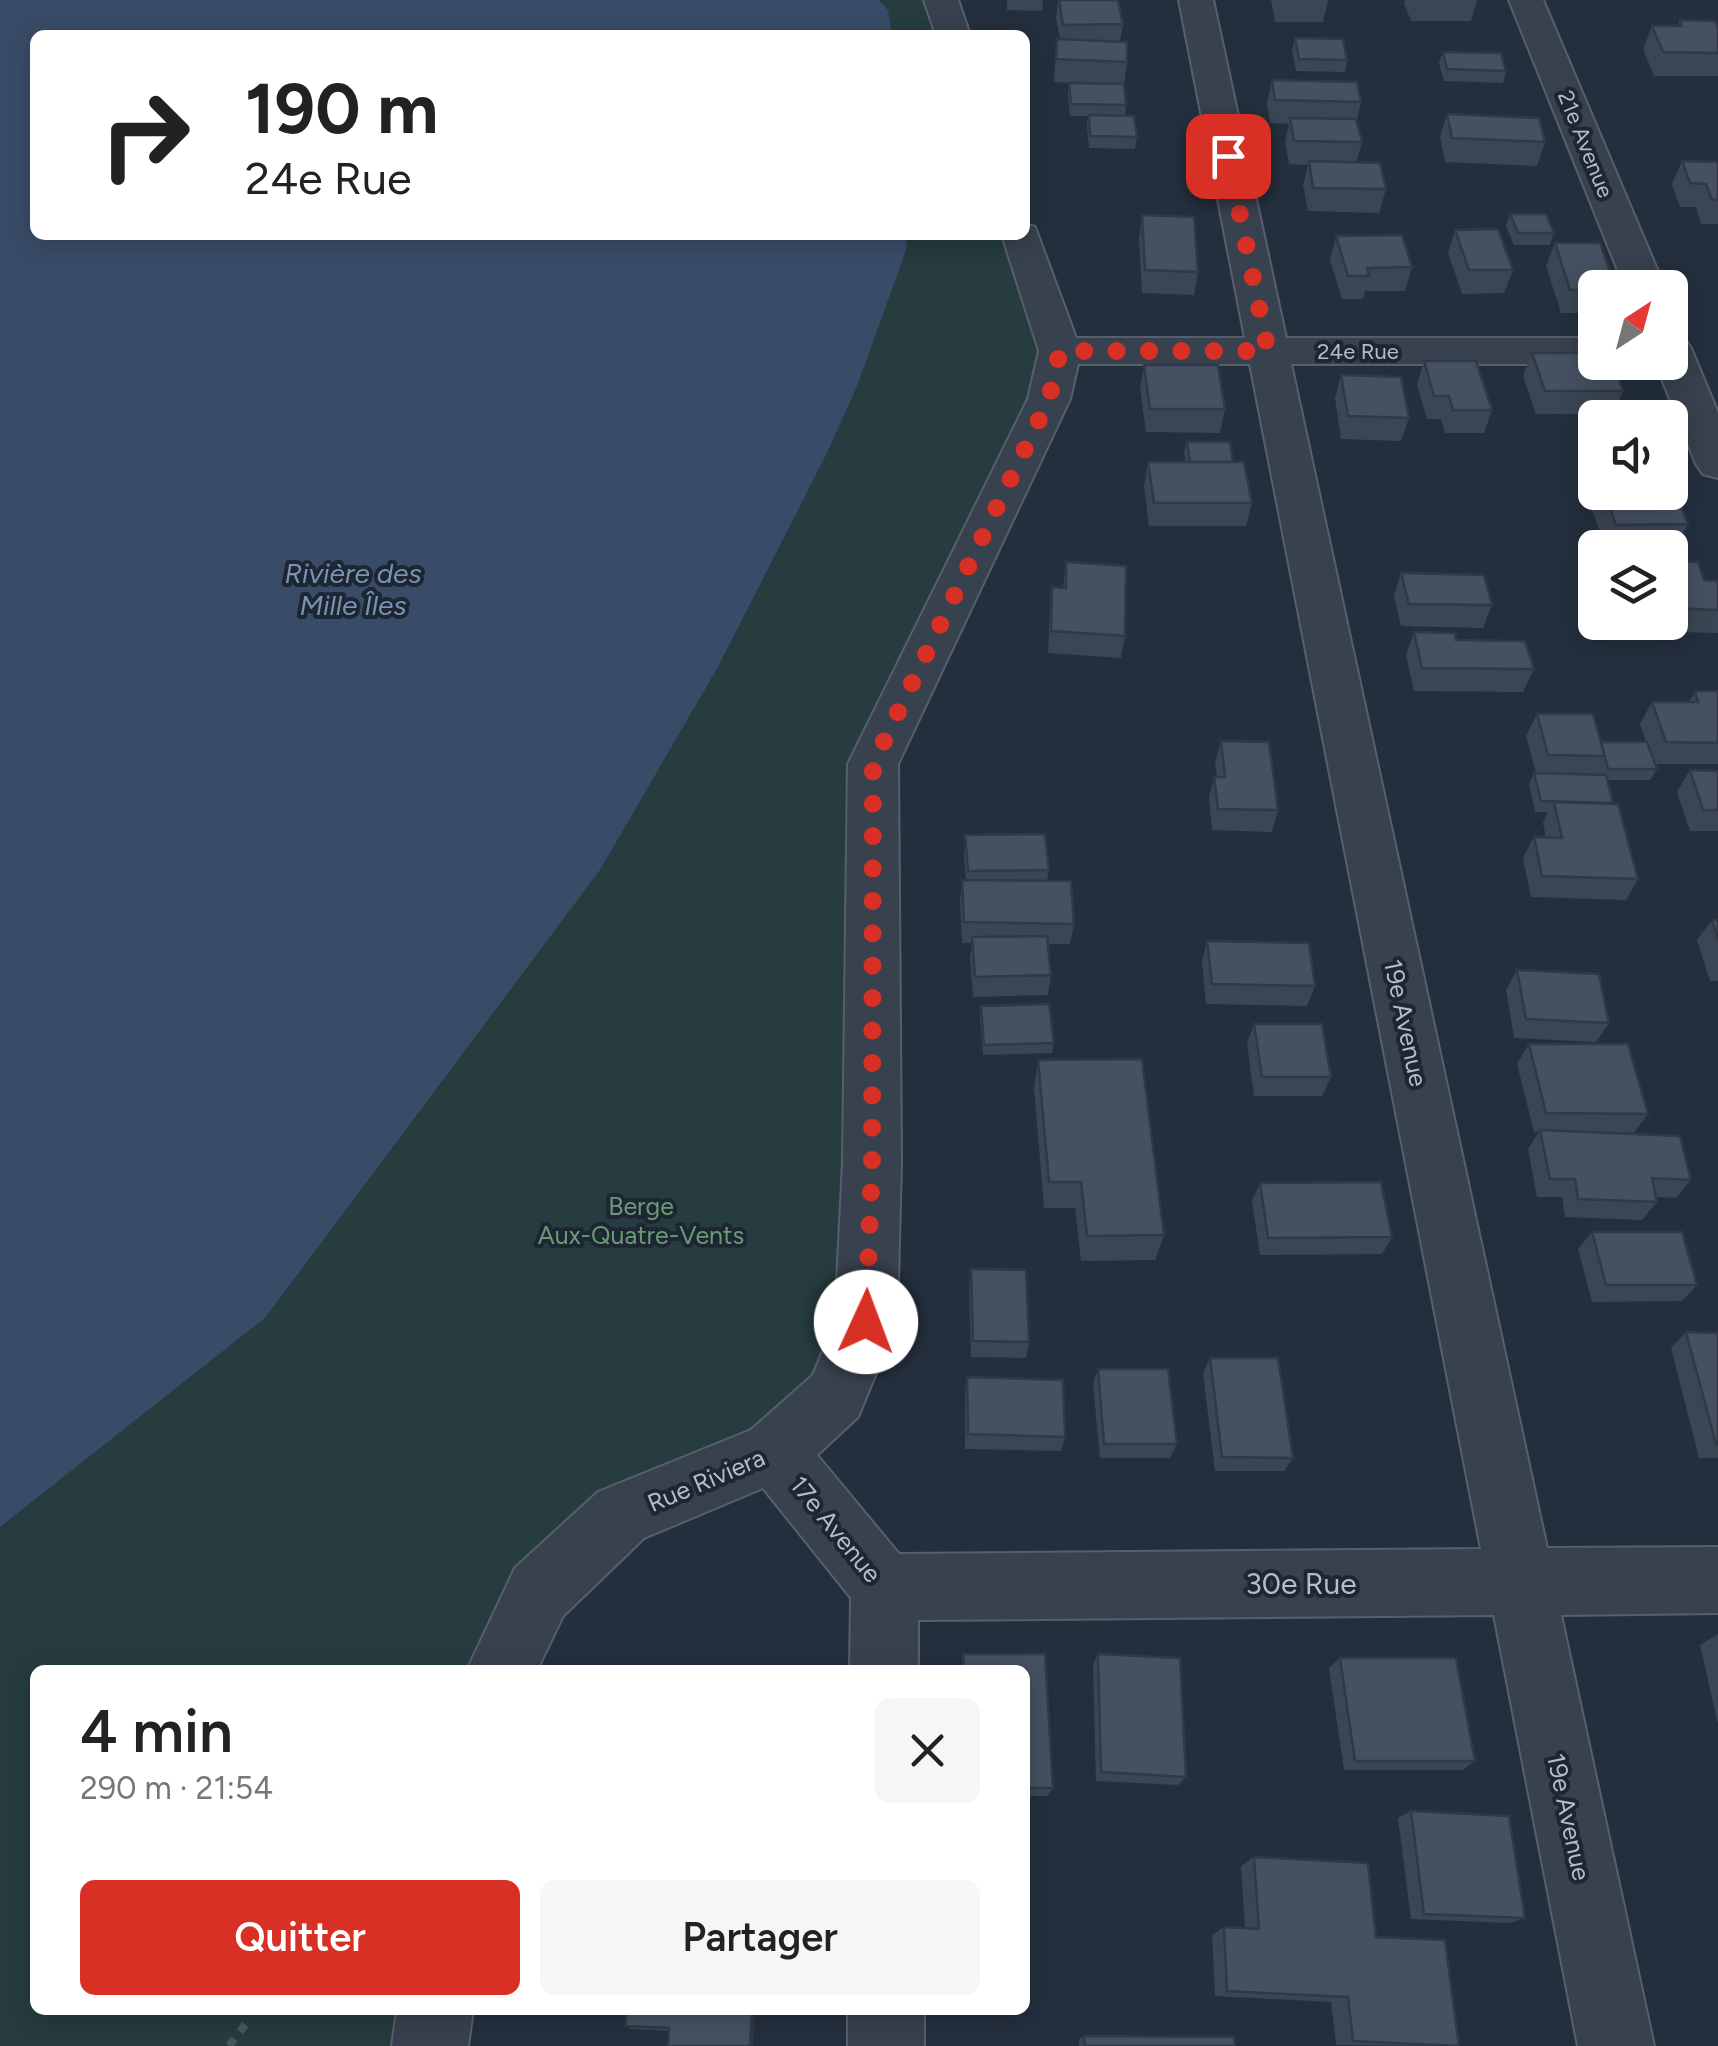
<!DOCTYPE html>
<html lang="fr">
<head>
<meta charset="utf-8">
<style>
  :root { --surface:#fff; --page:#f6f6f6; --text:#222; --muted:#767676; --accent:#d93025 }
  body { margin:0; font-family:Figtree,sans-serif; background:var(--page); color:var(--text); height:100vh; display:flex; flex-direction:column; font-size:38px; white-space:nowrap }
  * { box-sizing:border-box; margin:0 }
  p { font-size:32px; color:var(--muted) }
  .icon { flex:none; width:55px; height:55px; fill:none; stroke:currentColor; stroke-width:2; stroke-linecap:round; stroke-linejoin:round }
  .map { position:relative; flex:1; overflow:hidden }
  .sheet { position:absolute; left:30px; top:1665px; width:1000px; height:350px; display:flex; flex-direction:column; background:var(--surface); border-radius:15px; box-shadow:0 5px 25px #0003 }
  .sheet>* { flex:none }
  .guide { position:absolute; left:30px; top:30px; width:1000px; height:210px; border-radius:15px; box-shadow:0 5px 25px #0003; background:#fff; color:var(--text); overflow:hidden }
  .needle { width:65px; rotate:36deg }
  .controls { position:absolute; left:1578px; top:270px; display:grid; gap:20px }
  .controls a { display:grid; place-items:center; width:110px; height:110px; border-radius:15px; background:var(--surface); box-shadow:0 5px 25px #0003; font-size:50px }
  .pin { position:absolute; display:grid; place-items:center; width:85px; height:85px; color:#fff; margin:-42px; border-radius:20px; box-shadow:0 5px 15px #0006 }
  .me { position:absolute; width:110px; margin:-55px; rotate:2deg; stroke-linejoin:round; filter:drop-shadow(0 0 8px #0008) }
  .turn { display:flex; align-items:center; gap:35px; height:210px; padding:0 50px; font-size:45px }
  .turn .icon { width:130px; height:130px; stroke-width:2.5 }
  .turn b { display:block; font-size:70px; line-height:85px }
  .round { display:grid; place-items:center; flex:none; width:105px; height:105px; border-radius:15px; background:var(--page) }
  .summary { display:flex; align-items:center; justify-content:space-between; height:170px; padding:0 50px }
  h1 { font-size:60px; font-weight:600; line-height:75px }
  .button { display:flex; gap:20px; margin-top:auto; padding:20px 50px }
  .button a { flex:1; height:115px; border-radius:15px; background:var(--accent); color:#fff; font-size:40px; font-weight:600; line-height:115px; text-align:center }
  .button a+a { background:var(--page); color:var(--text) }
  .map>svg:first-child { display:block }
  .green { fill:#263c3f }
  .water { fill:#394c67 }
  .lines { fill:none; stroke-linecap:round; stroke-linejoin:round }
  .minor-casing { stroke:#565f6c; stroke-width:4 }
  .path { stroke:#44595c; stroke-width:8; stroke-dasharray:9 9; stroke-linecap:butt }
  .minor { fill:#38414e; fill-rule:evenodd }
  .wall { fill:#3b4654 }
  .shaded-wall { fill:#303945 }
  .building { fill:#455162; stroke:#303945; stroke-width:2.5 }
  .route { stroke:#d93025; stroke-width:18; stroke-dasharray:0 32.4 }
  .labels { text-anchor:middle; stroke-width:8; stroke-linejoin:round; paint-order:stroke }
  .far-street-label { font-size:22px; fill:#b4bcc9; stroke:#1d2633 }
  .street-label { font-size:25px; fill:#b4bcc9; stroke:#1d2633 }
  .park-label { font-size:25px; fill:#6b9a76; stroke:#1d2633 }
  .water-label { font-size:28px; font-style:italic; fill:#7c92b1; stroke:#1d2633 }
  .near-street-label { font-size:30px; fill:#b4bcc9; stroke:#1d2633 }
</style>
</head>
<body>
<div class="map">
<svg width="1718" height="2046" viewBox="0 0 1718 2046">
  <rect width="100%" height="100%" fill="#242f3e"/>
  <!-- green -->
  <g class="green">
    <path d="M 879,0 L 940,0 L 952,35 L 892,35 L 888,10 Z"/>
    <path d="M 906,235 L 1019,235 L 1059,356 L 888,739 L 883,1332 L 753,1446 L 621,1515 L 501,1670 L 35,1670 L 35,2010 L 432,2010 L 425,2046 L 0,2046 L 0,1527 L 265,1318 L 600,870 L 718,667 L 825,457 L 856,389 L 907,248 Z"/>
  </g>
  <!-- water -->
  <path class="water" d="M 0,0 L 879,0 L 888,10 L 892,35 L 35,35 L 35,235 L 906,235 L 907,248 L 856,389 L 825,457 L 718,667 L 600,870 L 265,1318 L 0,1527 Z"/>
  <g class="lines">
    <!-- minor casing -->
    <g class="minor-casing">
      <g id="minor">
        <path d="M 924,0 L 958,0 L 970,35 L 936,35 Z"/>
        <path d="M 1179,0 L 1213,0 L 1286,338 L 1595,338 L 1595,362 L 1600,362 L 1595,364 L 1291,364 L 1547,1548 L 1718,1547 L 1718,1613 L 1561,1615 L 1654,2046 L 1578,2046 L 1494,1615 L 918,1620 L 918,1670 L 850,1670 L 851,1598 L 763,1488 L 644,1538 L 563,1616 L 537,1670 L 467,1670 L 515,1568 L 598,1492 L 751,1430 L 813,1375 L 835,1322 L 843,1162 L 848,764 L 1028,399 L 1039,351 L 1002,235 L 1025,235 L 1025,224 L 1035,227 L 1076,338 L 1245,338 ZM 1078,364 L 1250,364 L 1481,1549 L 899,1554 L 817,1455 L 858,1417 L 897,1322 L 901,1162 L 898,764 L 1070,399 Z"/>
        <path d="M 1509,0 L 1543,0 L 1665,288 L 1625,288 Z"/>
        <path d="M 1670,335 L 1685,339 L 1691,348 L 1718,413 L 1718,478 L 1703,474 L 1696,464 L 1655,362 L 1670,362 Z"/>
        <path d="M 397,2010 L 473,2010 L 468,2046 L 392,2046 Z"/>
        <rect x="848" y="2010" width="76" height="36"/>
      </g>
    </g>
    <!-- path -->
    <path class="path" d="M 229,2046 L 248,2021"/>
    <!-- minor -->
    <use href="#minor" class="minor"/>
  </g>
  <!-- wall -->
  <g class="wall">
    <path d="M 1007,0 L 1043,0 L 1042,11 L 1007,10 Z"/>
    <path d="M 1058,0 L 1118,0 L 1123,24 L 1120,42 L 1127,62 L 1124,86 L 1126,105 L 1125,116 L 1137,137 L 1135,149 L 1089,148 L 1087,127 L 1088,116 L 1070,116 L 1068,95 L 1069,83 L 1054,82 L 1057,39 L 1060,39 L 1056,18 Z"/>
    <path d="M 1271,0 L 1328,0 L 1323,22 L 1275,22 Z"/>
    <path d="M 1405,0 L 1477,0 L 1471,21 L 1411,21 L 1404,3 Z"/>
    <path d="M 1680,20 L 1718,27 L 1718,76 L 1654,76 L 1643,49 L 1652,26 L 1678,26 Z"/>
    <path d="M 1295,38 L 1347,60 L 1345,72 L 1296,71 L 1292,50 Z"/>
    <path d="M 1443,52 L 1506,71 L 1503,83 L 1444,81 L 1439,63 Z"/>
    <path d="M 1272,80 L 1361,102 L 1357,120 L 1362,142 L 1356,163 L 1386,189 L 1379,213 L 1308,211 L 1303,185 L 1308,165 L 1289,164 L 1285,142 L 1289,124 L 1270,123 L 1267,103 Z"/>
    <path d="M 1447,114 L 1545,142 L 1537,166 L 1445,162 L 1440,137 Z"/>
    <path d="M 1682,161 L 1718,162 L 1718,224 L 1701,224 L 1696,207 L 1680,207 L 1672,184 Z"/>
    <path d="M 1510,214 L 1554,233 L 1550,245 L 1514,245 L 1506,226 Z"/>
    <path d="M 1142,215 L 1198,272 L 1194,295 L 1142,293 L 1139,239 Z"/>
    <path d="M 1455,230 L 1513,270 L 1504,293 L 1462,294 L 1448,253 Z"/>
    <path d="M 1336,236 L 1412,267 L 1405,291 L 1365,291 L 1363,299 L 1342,299 L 1330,260 Z"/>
    <path d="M 1555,243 L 1595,288 L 1595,313 L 1561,313 L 1546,266 Z"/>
    <path d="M 1532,353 L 1623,391 L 1613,414 L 1536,414 L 1523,376 Z"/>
    <path d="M 1424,361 L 1492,410 L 1484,433 L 1445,433 L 1441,419 L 1427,419 L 1417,385 Z"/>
    <path d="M 1144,365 L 1225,409 L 1220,433 L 1146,432 L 1140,388 Z"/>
    <path d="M 1341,375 L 1409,418 L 1401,441 L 1341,439 L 1335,398 Z"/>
    <path d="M 1187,442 L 1233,462 L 1252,503 L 1246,526 L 1149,526 L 1144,486 L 1148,462 L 1186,462 L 1184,453 Z"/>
    <path d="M 1594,465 L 1595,492 L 1670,492 L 1688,524 L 1676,547 L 1606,548 L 1584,488 Z"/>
    <path d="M 1670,561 L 1704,580 L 1718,581 L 1718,633 L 1604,630 L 1602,622 L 1670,622 Z"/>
    <path d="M 1066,562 L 1125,636 L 1121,658 L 1048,653 L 1050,610 L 1052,587 L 1063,588 Z"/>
    <path d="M 1401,573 L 1492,605 L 1483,628 L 1401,626 L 1394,596 Z"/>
    <path d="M 1595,575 L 1595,596 L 1591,582 Z"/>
    <path d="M 1414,632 L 1456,640 L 1534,669 L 1523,692 L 1414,691 L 1406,655 Z"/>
    <path d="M 1695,691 L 1718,691 L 1718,764 L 1655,764 L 1657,769 L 1650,780 L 1607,780 L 1613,804 L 1638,879 L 1626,900 L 1531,897 L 1523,858 L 1534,837 L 1546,838 L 1543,823 L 1548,812 L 1535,812 L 1529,784 L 1534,773 L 1536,773 L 1526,736 L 1537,714 L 1601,742 L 1646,742 L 1640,724 L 1652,702 L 1689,702 Z"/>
    <path d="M 1221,741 L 1278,810 L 1272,832 L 1212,830 L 1209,798 L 1214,777 L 1217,777 L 1215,763 Z"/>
    <path d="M 1690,770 L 1718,771 L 1718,831 L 1690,831 L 1677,792 Z"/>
    <path d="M 965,835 L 1049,870 L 1047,881 L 1074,924 L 1070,944 L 1048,944 L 1051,975 L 1048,995 L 973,997 L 970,958 L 972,943 L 962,943 L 960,901 L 962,880 L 966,880 L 964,857 Z"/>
    <path d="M 1712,920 L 1718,920 L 1718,981 L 1710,981 L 1697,940 Z"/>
    <path d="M 1207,941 L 1315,986 L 1307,1006 L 1206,1004 L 1202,961 Z"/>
    <path d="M 1517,970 L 1609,1023 L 1596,1042 L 1514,1038 L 1506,990 Z"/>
    <path d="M 981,1006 L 1054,1043 L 1052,1053 L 983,1055 L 980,1016 Z"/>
    <path d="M 1254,1024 L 1331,1077 L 1322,1096 L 1254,1096 L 1247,1043 Z"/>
    <path d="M 1529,1044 L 1648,1114 L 1634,1133 L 1588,1132 L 1691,1180 L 1676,1198 L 1656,1197 L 1657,1202 L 1642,1220 L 1565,1217 L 1562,1197 L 1537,1197 L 1528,1149 L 1539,1132 L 1534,1132 L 1517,1064 Z"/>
    <path d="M 1038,1060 L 1164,1235 L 1155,1260 L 1081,1261 L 1075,1208 L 1044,1208 L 1034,1088 Z"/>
    <path d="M 1260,1183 L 1392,1237 L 1382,1254 L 1260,1255 L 1252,1201 Z"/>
    <path d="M 1592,1232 L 1697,1285 L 1682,1301 L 1592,1302 L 1578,1249 Z"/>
    <path d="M 971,1269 L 1029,1342 L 1026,1358 L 971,1357 L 969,1285 Z"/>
    <path d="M 1686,1332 L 1718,1333 L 1718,1458 L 1699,1458 L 1671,1348 Z"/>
    <path d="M 1210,1358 L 1293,1458 L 1284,1471 L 1215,1471 L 1203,1373 Z"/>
    <path d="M 1098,1369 L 1177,1444 L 1170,1458 L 1100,1458 L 1093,1384 Z"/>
    <path d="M 967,1377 L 1065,1437 L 1061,1451 L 965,1449 L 965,1392 Z"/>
    <path d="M 1718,1634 L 1718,1724 L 1700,1645 Z"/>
    <path d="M 963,1654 L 1045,1654 L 1053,1788 L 1048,1796 L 1025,1796 L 1025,1670 L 961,1670 Z"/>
    <path d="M 1098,1654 L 1186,1777 L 1178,1785 L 1096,1781 L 1093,1664 Z"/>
    <path d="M 1340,1658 L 1475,1761 L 1462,1770 L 1344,1770 L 1329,1668 Z"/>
    <path d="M 1411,1811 L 1525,1918 L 1510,1923 L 1411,1919 L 1398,1818 Z"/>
    <path d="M 1254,1857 L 1376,1937 L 1459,2046 L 1336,2045 L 1331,2002 L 1215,1996 L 1212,1935 L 1224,1927 L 1245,1929 L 1241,1866 Z"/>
    <path d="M 627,2010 L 753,2046 L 669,2031 L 631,2029 L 625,2026 Z"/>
    <path d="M 1084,2036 L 1235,2046 L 1079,2046 L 1079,2039 Z"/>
  </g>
  <!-- shaded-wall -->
  <path class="shaded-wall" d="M 752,2010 L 755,2010 L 753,2046 L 750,2046 Z"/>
  <!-- building -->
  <g class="building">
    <path d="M 1059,0 L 1118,0 L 1123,24 L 1063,25 Z"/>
    <path d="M 1680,20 L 1715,21 L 1718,27 L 1718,53 L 1663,52 L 1652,26 L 1682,26 Z"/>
    <path d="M 1295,38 L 1343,39 L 1347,60 L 1299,59 Z"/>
    <path d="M 1057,39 L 1127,42 L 1127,62 L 1056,59 Z"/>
    <path d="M 1443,52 L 1501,53 L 1506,71 L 1447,69 Z"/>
    <path d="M 1272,80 L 1357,82 L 1361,102 L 1275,100 Z"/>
    <path d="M 1069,83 L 1124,84 L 1126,105 L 1071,104 Z"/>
    <path d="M 1447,114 L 1539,118 L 1545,142 L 1452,138 Z"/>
    <path d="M 1089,115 L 1134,116 L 1137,137 L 1090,136 Z"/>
    <path d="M 1290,118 L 1356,119 L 1362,142 L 1294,141 Z"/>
    <path d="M 1309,161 L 1380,163 L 1386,189 L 1313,188 Z"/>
    <path d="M 1682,161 L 1718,162 L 1718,200 L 1712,200 L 1706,184 L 1690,183 Z"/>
    <path d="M 1510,214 L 1546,214 L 1554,233 L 1518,233 Z"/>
    <path d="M 1142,215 L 1194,217 L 1198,272 L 1145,270 Z"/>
    <path d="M 1498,229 L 1513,270 L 1469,270 L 1455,230 Z"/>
    <path d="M 1402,235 L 1412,267 L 1367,268 L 1369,276 L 1348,276 L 1336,236 Z"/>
    <path d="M 1555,243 L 1600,243 L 1616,288 L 1595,288 L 1595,290 L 1570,290 Z"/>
    <path d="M 1532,353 L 1595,353 L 1595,362 L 1613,362 L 1623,391 L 1545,391 Z"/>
    <path d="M 1424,361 L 1476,361 L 1492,410 L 1453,410 L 1449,396 L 1434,396 Z"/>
    <path d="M 1144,365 L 1218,365 L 1225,409 L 1150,409 Z"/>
    <path d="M 1341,375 L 1401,377 L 1409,418 L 1348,416 Z"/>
    <path d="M 1187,442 L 1230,442 L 1233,462 L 1190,462 Z"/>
    <path d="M 1148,462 L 1244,462 L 1252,503 L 1154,503 Z"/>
    <path d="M 1670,480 L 1688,524 L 1616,525 L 1604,492 L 1670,492 Z"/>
    <path d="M 1670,561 L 1698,562 L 1704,580 L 1718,581 L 1718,610 L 1670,608 Z"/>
    <path d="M 1066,562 L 1126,566 L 1125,636 L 1051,631 L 1052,587 L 1066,588 Z"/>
    <path d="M 1401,573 L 1484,575 L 1492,605 L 1409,604 Z"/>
    <path d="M 1414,632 L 1455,633 L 1456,640 L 1525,641 L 1534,669 L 1422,668 Z"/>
    <path d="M 1695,691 L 1718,691 L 1718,743 L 1666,742 L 1652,702 L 1698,702 Z"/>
    <path d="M 1537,714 L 1593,714 L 1605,756 L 1548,755 Z"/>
    <path d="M 1221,741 L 1269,742 L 1278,810 L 1218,809 L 1214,777 L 1225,777 Z"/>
    <path d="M 1601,742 L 1647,742 L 1657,769 L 1608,769 Z"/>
    <path d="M 1690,770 L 1718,771 L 1718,810 L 1703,810 Z"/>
    <path d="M 1534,773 L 1606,775 L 1613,803 L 1541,801 Z"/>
    <path d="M 1554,802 L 1618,804 L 1638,879 L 1542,876 L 1534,837 L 1562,838 Z"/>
    <path d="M 1045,834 L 1049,870 L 968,871 L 965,835 Z"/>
    <path d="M 962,880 L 1071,881 L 1074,924 L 964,922 Z"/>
    <path d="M 1712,920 L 1718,920 L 1718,940 Z"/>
    <path d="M 1047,936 L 1051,975 L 975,977 L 972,937 Z"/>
    <path d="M 1207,941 L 1309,943 L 1315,986 L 1212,984 Z"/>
    <path d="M 1517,970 L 1599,974 L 1609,1023 L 1526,1019 Z"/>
    <path d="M 1049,1004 L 1054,1043 L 984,1045 L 981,1006 Z"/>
    <path d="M 1254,1024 L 1322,1024 L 1331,1077 L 1262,1077 Z"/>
    <path d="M 1529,1044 L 1628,1044 L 1648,1114 L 1546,1113 Z"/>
    <path d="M 1142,1059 L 1164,1235 L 1087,1236 L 1081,1182 L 1049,1182 L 1038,1060 Z"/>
    <path d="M 1540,1130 L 1680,1136 L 1691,1180 L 1652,1178 L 1657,1202 L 1578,1199 L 1575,1179 L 1550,1179 Z"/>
    <path d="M 1381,1182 L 1392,1237 L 1268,1238 L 1260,1183 Z"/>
    <path d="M 1592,1232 L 1682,1232 L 1697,1285 L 1606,1285 Z"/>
    <path d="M 971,1269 L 1026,1270 L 1029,1342 L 973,1341 Z"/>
    <path d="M 1686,1332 L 1718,1333 L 1718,1444 L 1716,1444 Z"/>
    <path d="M 1210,1358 L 1278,1358 L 1293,1458 L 1222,1457 Z"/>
    <path d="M 1098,1369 L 1168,1369 L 1177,1444 L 1104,1444 Z"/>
    <path d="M 967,1377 L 1063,1380 L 1065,1437 L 968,1434 Z"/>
    <path d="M 963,1654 L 1045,1654 L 1053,1788 L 1025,1788 L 1025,1670 L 964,1670 Z"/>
    <path d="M 1098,1654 L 1180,1658 L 1186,1777 L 1101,1772 Z"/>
    <path d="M 1340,1658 L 1456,1658 L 1475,1761 L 1355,1761 Z"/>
    <path d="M 1411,1811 L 1509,1816 L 1525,1918 L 1424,1914 Z"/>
    <path d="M 1254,1857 L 1368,1863 L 1376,1937 L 1445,1940 L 1459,2046 L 1353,2041 L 1348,1997 L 1227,1991 L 1224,1927 L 1259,1929 Z"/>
    <path d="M 627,2010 L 752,2010 L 750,2046 L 668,2046 L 669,2028 L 625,2026 Z"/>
    <path d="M 1084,2036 L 1234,2037 L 1235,2046 L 1085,2046 Z"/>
  </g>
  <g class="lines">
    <!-- route -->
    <path class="route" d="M 866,1322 L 872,1162 L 873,764 L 1049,399 L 1060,351 L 1268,351 L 1228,156"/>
  </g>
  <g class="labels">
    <!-- far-street labels -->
    <g class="far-street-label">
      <text transform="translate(1586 144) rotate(68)" y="8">21e Avenue</text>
      <text x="1358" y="359">24e Rue</text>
    </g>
    <!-- street labels -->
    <g class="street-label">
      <text transform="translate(1406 1023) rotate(78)" y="9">19e Avenue</text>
      <text transform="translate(706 1480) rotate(-23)" y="9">Rue Riviera</text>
      <text transform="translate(836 1529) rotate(51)" y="9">17e Avenue</text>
      <text transform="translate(1569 1817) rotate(78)" y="9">19e Avenue</text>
    </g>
    <!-- park labels -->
    <g class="park-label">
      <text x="641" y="1215">Berge<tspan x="641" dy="29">Aux-Quatre-Vents</tspan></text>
    </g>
    <!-- water labels -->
    <g class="water-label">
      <text x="353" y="583">Rivière des<tspan x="353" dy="32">Mille Îles</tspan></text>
    </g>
    <!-- near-street labels -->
    <g class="near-street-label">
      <text x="1301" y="1594">30e Rue</text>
    </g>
  </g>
</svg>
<div class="controls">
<a><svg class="needle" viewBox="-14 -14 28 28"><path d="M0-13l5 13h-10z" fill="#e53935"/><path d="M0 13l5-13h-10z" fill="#767676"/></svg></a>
<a><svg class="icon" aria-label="sound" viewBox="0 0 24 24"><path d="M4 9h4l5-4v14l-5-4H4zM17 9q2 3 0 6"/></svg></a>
<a><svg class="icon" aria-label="layers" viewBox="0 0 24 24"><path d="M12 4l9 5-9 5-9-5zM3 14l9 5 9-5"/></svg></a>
</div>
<div class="pin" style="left:1228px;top:156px;background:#d93025"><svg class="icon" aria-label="arrive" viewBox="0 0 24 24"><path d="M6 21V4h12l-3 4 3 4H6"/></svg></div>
<svg class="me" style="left:866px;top:1322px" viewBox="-20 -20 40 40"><circle r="19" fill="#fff"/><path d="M0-13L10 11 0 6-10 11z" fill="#d93025"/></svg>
<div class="guide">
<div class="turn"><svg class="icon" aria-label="right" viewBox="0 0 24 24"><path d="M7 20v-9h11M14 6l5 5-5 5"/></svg><div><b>190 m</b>24e Rue</div></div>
</div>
<section class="sheet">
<div class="summary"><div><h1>4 min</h1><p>290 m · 21:54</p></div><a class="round"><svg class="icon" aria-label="close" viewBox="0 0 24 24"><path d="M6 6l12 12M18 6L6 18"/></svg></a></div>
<div class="button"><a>Quitter</a><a>Partager</a></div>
</section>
</div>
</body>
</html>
